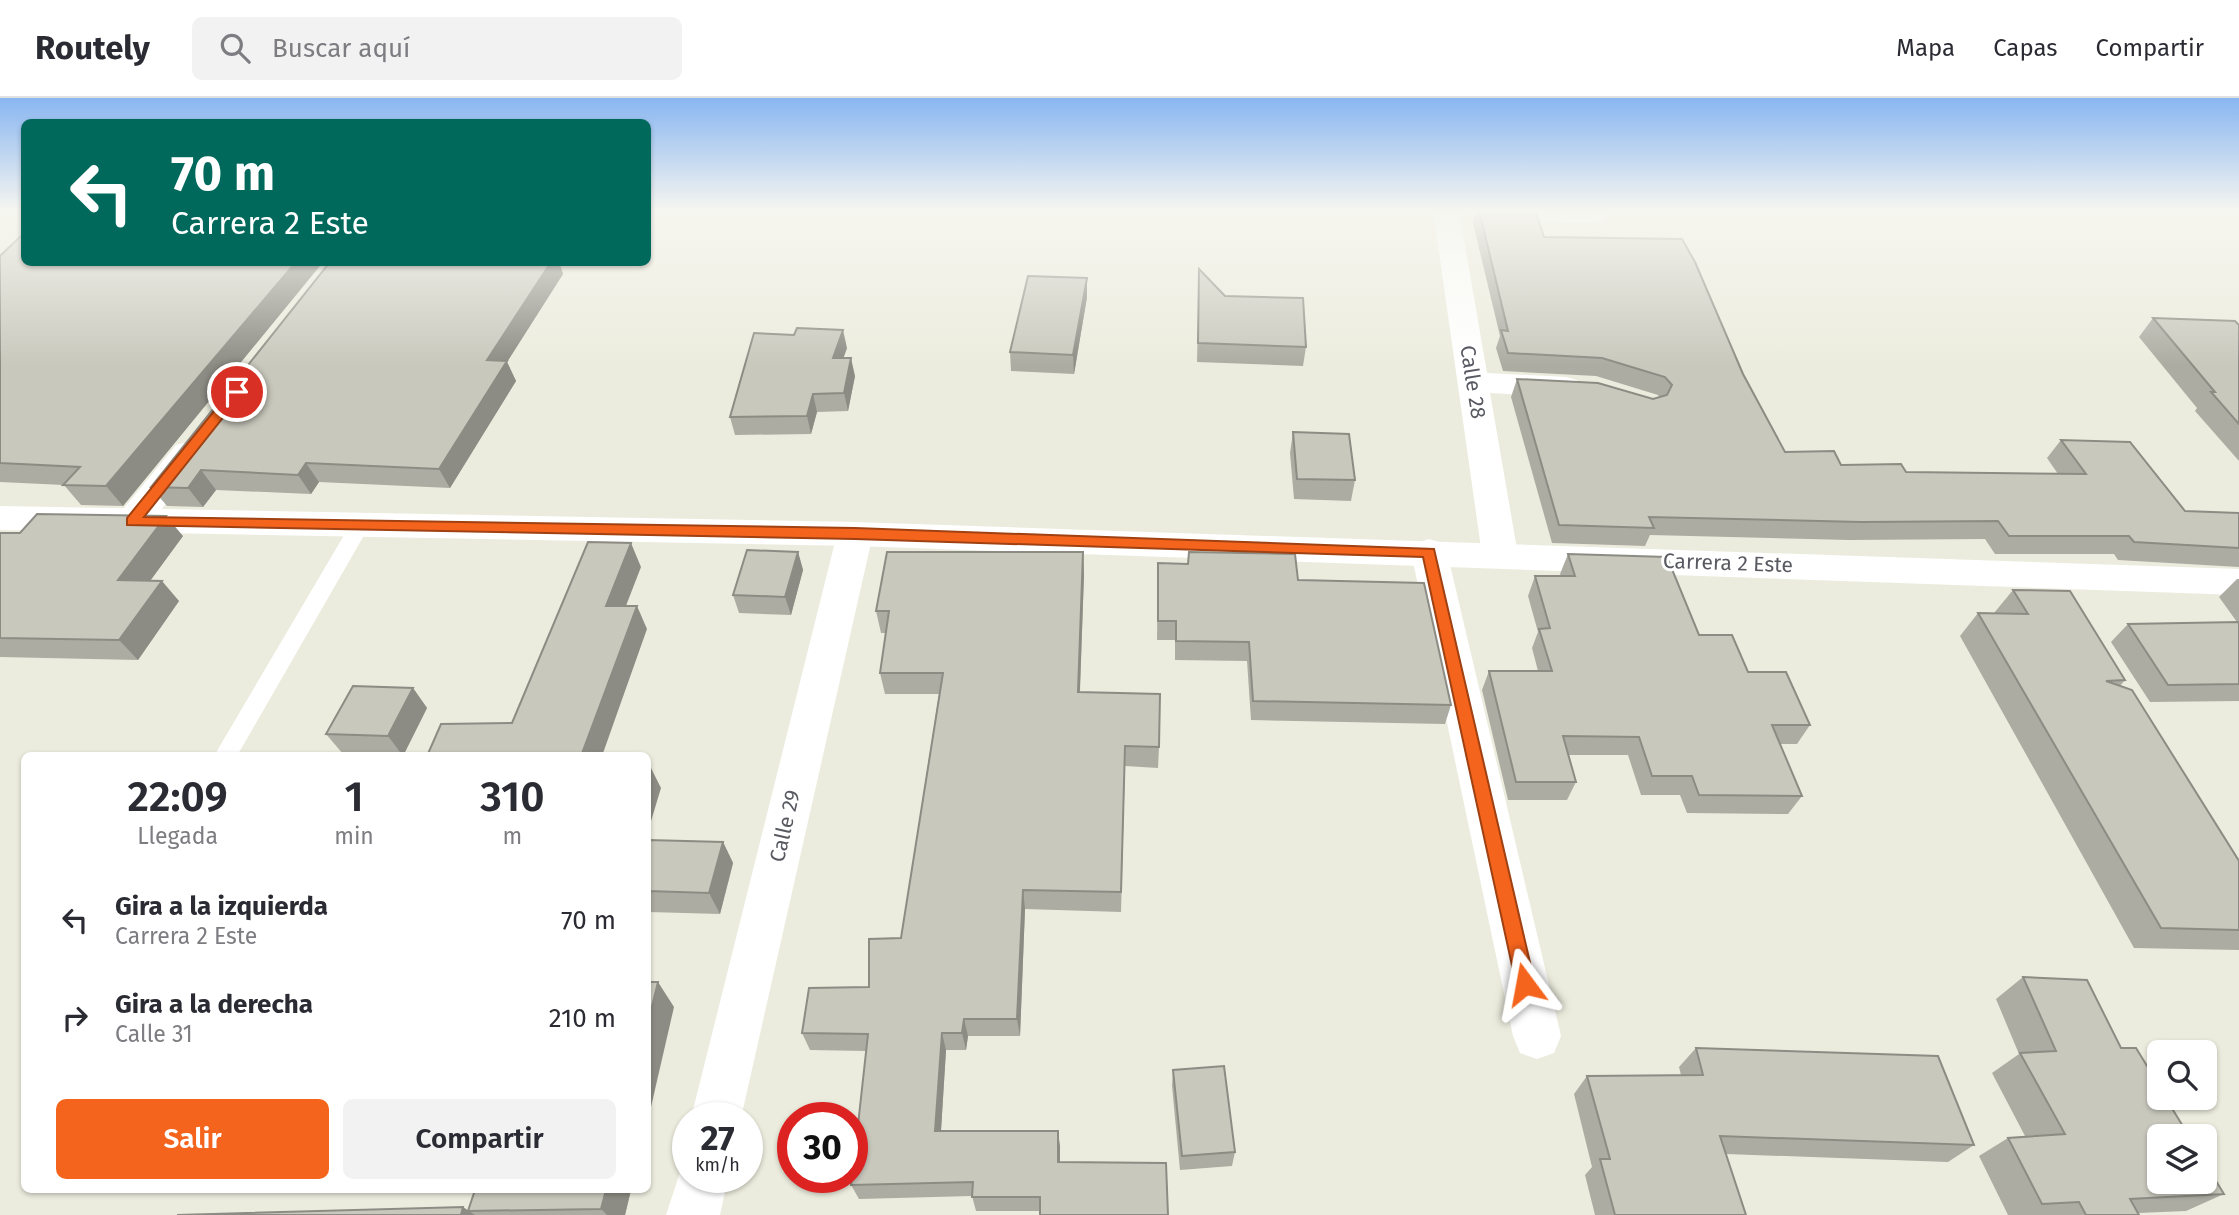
<!DOCTYPE html>
<html lang="es">
<head>
<meta charset="utf-8">
<style>
  :root { --surface:#fff; --page:#f2f2f3; --text:#2b2b33; --muted:#7c7c81; --line:#e1e1e2; --accent:#f5641c }
  body { margin:0; font-family:"Fira Sans",sans-serif; background:var(--page); color:var(--text); height:100vh; display:flex; flex-direction:column; font-size:26px; white-space:nowrap }
  * { box-sizing:border-box; margin:0 }
  p { font-size:23px; color:var(--muted) }
  .icon { flex:none; width:38px; height:38px; fill:none; stroke:currentColor; stroke-width:2; stroke-linecap:round; stroke-linejoin:round }
  .map { position:relative; flex:1; overflow:hidden }
  .side { position:absolute; left:21px; top:654px; width:630px; height:441px; display:flex; flex-direction:column; background:var(--surface); border-radius:10px; box-shadow:0 2px 5px #0004 }
  .side>* { flex:none }
  .hud { position:absolute; left:21px; top:21px; width:630px; height:147px; border-radius:10px; box-shadow:0 2px 5px #0004; background:#00695c; color:#fff; overflow:hidden }
  .tools { position:absolute; left:2147px; top:942px; display:grid; gap:14px }
  .tools a { display:grid; place-items:center; width:70px; height:70px; border-radius:10px; background:var(--surface); box-shadow:0 2px 5px #0004; font-size:35px }
  .speed { position:absolute; left:672px; top:1004px; display:flex; gap:14px; font-size:35px; font-weight:700; text-align:center }
  .speed>* { display:grid; place-content:center; width:91px; height:91px; border-radius:50%; background:var(--surface); box-shadow:0 2px 5px #0004; line-height:1 }
  .speed small { font-size:18px; font-weight:400 }
  .speed .limit { border:10px solid #d22; background:#fff; color:#111 }
  .pin { position:absolute; display:grid; place-items:center; width:60px; height:60px; color:#fff; margin:-30px; border:4px solid #fff; border-radius:50%; box-shadow:0 2px 7px #0007 }
  .me { position:absolute; width:77px; margin:-38px; rotate:347deg; stroke-linejoin:round; filter:drop-shadow(0 0 5px #0008) }
  .turn { display:flex; align-items:center; gap:24px; height:147px; padding:0 35px; font-size:32px }
  .turn .icon { width:91px; height:91px; stroke-width:2.5 }
  .turn b { display:block; font-size:49px; line-height:60px }
  .eta { display:flex; justify-content:space-evenly; align-items:center; height:119px; text-align:center }
  .eta b { font-size:42px; font-weight:600; line-height:49px }
  .action { display:flex; gap:14px; margin-top:auto; padding:14px 35px }
  .action a { flex:1; height:80px; border-radius:10px; background:var(--accent); color:#fff; font-size:28px; font-weight:600; line-height:80px; text-align:center }
  .action a+a { background:var(--page); color:var(--text) }
  ul { padding:0; list-style:none }
  li { display:flex; align-items:center; gap:21px; height:98px; padding:0 35px }
  li div { flex:1 }
  li b { display:block; font-size:26px }
  li em { font-style:normal }
  header { display:flex; align-items:center; gap:42px; box-sizing:border-box; height:98px; padding:0 35px; background:var(--surface); border-bottom:2px solid var(--line) }
  header strong { font-size:33px }
  nav { display:flex; gap:38px; margin-inline-start:auto; font-size:24px }
  .search { width:490px; height:63px; background:var(--page); display:flex; align-items:center; gap:18px; box-sizing:border-box; padding:0 24px; border-radius:10px; color:var(--muted); font-size:26px }
  .map>svg:first-child { display:block }
  .lines { fill:none; stroke-linecap:round; stroke-linejoin:round }
  .service { fill:#fff; fill-rule:evenodd }
  .minor { fill:#fff; fill-rule:evenodd }
  .tertiary { fill:#fff; fill-rule:evenodd }
  .wall { fill:#adaca3 }
  .shaded-wall { fill:#8d8c84 }
  .building { fill:#c9c8bd; stroke:#8d8c84; stroke-width:2 }
  .route { fill:#f5641c; stroke:#9f4112; stroke-width:2 }
  .labels { text-anchor:middle; stroke-width:6; stroke-linejoin:round; paint-order:stroke }
  .street-label { font-size:21px; fill:#585961; stroke:#fff }
</style>
</head>
<body>
<header>
<strong>Routely</strong>
<div class="search"><svg class="icon" aria-label="search" viewBox="0 0 24 24"><circle cx="10" cy="10" r="6"/><path d="M15 15l6 6"/></svg>Buscar aquí</div>
<nav><a>Mapa</a><a>Capas</a><a>Compartir</a></nav>
</header>
<div class="map">
<svg width="2239" height="1117" viewBox="0 0 2239 1117">
  <rect width="100%" height="100%" fill="#ececde"/>
  <g class="lines">
    <!-- service -->
    <path class="service" d="M 360,420 L 370,427 L 237,658 L 214,658 L 353,422 Z"/>
    <!-- minor -->
    <g class="minor">
      <path d="M 1433,112 L 1459,112 L 1487,275 L 1566,279 L 1577,282 L 1582,289 L 1577,296 L 1566,299 L 1490,295 L 1518,457 L 1513,466 L 1500,470 L 1487,466 L 1482,457 Z"/>
      <path d="M 1475,112 L 1603,112 L 1606,117 L 1602,123 L 1593,125 L 1486,123 L 1477,121 L 1473,115 Z"/>
      <path d="M 188,344 L 200,347 L 205,355 L 200,363 L 144,433 L 132,436 L 120,433 L 115,424 L 120,415 L 176,347 Z"/>
      <path d="M 855,424 L 867,427 L 873,436 L 741,1020 L 691,1020 L 837,436 L 843,427 Z"/>
      <path d="M 1429,441 L 1442,445 L 1447,454 L 1561,938 L 1554,955 L 1537,961 L 1520,955 L 1513,938 L 1411,454 L 1416,445 Z"/>
      <path d="M 688,1060 L 688,1080 L 728,1080 L 720,1117 L 666,1117 L 684,1062 Z"/>
    </g>
    <!-- tertiary -->
    <path class="tertiary" d="M 0,408 L 855,424 L 2239,471 L 2239,497 L 855,448 L 0,432 Z"/>
  </g>
  <!-- wall -->
  <g class="wall">
    <path d="M 1476,112 L 1535,112 L 1544,139 L 1743,276 L 1785,354 L 1841,367 L 1906,374 L 2058,376 L 2047,360 L 2061,342 L 2185,413 L 2239,415 L 2239,469 L 2118,462 L 2114,456 L 1995,456 L 1985,441 L 1849,442 L 1650,437 L 1645,448 L 1552,445 L 1511,299 L 1517,281 L 1653,301 L 1659,299 L 1658,297 L 1596,278 L 1503,273 L 1496,250 L 1500,238 L 1473,125 Z"/>
    <path d="M 0,158 L 24,164 L 323,164 L 123,408 L 81,407 L 64,387 L 0,384 Z"/>
    <path d="M 330,164 L 559,164 L 563,176 L 507,264 L 516,283 L 450,390 L 319,384 L 311,396 L 216,392 L 203,409 L 167,408 L 151,389 Z"/>
    <path d="M 1199,171 L 1225,198 L 1306,249 L 1303,268 L 1197,264 Z"/>
    <path d="M 1087,180 L 1087,199 L 1074,276 L 1011,273 L 1010,254 Z"/>
    <path d="M 2153,220 L 2239,227 L 2239,363 L 2195,313 L 2197,310 L 2139,239 Z"/>
    <path d="M 847,250 L 843,260 L 855,278 L 848,313 L 817,314 L 811,336 L 735,337 L 730,319 Z"/>
    <path d="M 1293,334 L 1355,382 L 1351,403 L 1294,401 L 1290,355 Z"/>
    <path d="M 0,435 L 183,438 L 150,483 L 179,503 L 138,562 L 0,559 Z"/>
    <path d="M 798,454 L 803,472 L 791,517 L 739,515 L 733,497 Z"/>
    <path d="M 1083,454 L 1084,476 L 1080,594 L 1159,649 L 1158,670 L 1125,668 L 1121,814 L 1025,811 L 1020,938 L 968,938 L 966,952 L 946,952 L 941,1033 L 1060,1048 L 1040,1113 L 976,1113 L 972,1098 L 859,1101 L 851,1087 L 852,1084 L 793,1081 L 784,1066 L 793,1032 L 793,1080 L 852,1080 L 852,1035 L 857,1036 L 866,953 L 810,952 L 802,935 L 869,889 L 901,840 L 939,596 L 885,596 L 880,575 L 886,535 L 881,535 L 876,513 Z"/>
    <path d="M 1568,456 L 1699,537 L 1748,574 L 1810,627 L 1797,646 L 1780,646 L 1802,698 L 1788,716 L 1687,715 L 1680,697 L 1641,697 L 1628,657 L 1568,657 L 1576,684 L 1567,702 L 1508,702 L 1482,592 L 1489,573 L 1538,573 L 1532,550 L 1538,534 L 1528,498 L 1535,478 L 1561,478 L 1560,476 Z"/>
    <path d="M 1158,465 L 1298,482 L 1451,607 L 1445,626 L 1251,622 L 1247,563 L 1175,562 L 1175,542 L 1157,542 Z"/>
    <path d="M 2237,481 L 2239,481 L 2239,603 L 2150,604 L 2111,544 L 2128,526 L 2237,524 L 2219,499 Z"/>
    <path d="M 2013,492 L 2125,582 L 2120,588 L 2239,763 L 2239,852 L 2134,850 L 1960,538 L 1978,515 L 1994,515 Z"/>
    <path d="M 413,590 L 427,610 L 403,658 L 343,656 L 326,636 Z"/>
    <path d="M 648,742 L 723,744 L 733,765 L 720,816 L 648,814 Z"/>
    <path d="M 2023,879 L 2121,950 L 2224,1096 L 2186,1113 L 2138,1115 L 2139,1117 L 2008,1117 L 1979,1058 L 2008,1040 L 2025,1038 L 1992,975 L 2019,956 L 1996,901 Z"/>
    <path d="M 1696,950 L 1974,1047 L 1948,1064 L 1726,1056 L 1746,1117 L 1595,1117 L 1585,1077 L 1592,1069 L 1574,996 L 1587,978 L 1681,977 L 1679,969 Z"/>
    <path d="M 1173,972 L 1235,1054 L 1232,1068 L 1180,1072 L 1172,988 Z"/>
    <path d="M 475,1092 L 631,1092 L 625,1117 L 177,1117 L 468,1113 Z"/>
  </g>
  <!-- shaded-wall -->
  <g class="shaded-wall">
    <path d="M 296,164 L 323,164 L 123,408 L 106,388 Z"/>
    <path d="M 551,164 L 559,164 L 563,176 L 507,264 L 516,283 L 450,390 L 439,371 L 487,262 Z"/>
    <path d="M 1087,180 L 1087,199 L 1074,276 L 1073,257 Z"/>
    <path d="M 843,232 L 847,250 L 837,278 L 833,260 Z"/>
    <path d="M 851,260 L 855,278 L 848,313 L 844,295 Z"/>
    <path d="M 813,296 L 817,314 L 811,336 L 807,318 Z"/>
    <path d="M 306,365 L 319,384 L 311,396 L 298,377 Z"/>
    <path d="M 201,372 L 216,392 L 203,409 L 188,390 Z"/>
    <path d="M 166,418 L 183,438 L 136,502 L 118,482 Z"/>
    <path d="M 631,445 L 641,469 L 617,531 L 606,508 Z"/>
    <path d="M 798,454 L 803,472 L 791,517 L 785,499 Z"/>
    <path d="M 1083,454 L 1084,476 L 1079,615 L 1078,594 Z"/>
    <path d="M 162,483 L 179,503 L 138,562 L 119,542 Z"/>
    <path d="M 637,508 L 647,531 L 602,658 L 581,658 Z"/>
    <path d="M 413,590 L 427,610 L 403,658 L 388,638 Z"/>
    <path d="M 650,668 L 661,690 L 648,733 L 648,675 Z"/>
    <path d="M 723,744 L 733,765 L 720,816 L 709,795 Z"/>
    <path d="M 1023,792 L 1025,811 L 1020,938 L 1017,921 Z"/>
    <path d="M 658,884 L 674,909 L 648,1022 L 648,925 Z"/>
    <path d="M 964,921 L 968,938 L 966,952 L 962,935 Z"/>
    <path d="M 942,935 L 946,952 L 940,1048 L 935,1033 Z"/>
    <path d="M 1058,1033 L 1060,1048 L 1060,1079 L 1058,1064 Z"/>
    <path d="M 606,1092 L 631,1092 L 625,1117 L 607,1117 L 601,1111 Z"/>
    <path d="M 463,1109 L 475,1117 L 461,1117 Z"/>
  </g>
  <!-- building -->
  <g class="building">
    <path d="M 1479,112 L 1535,112 L 1544,139 L 1682,141 L 1695,164 L 1743,276 L 1785,354 L 1834,353 L 1841,367 L 1901,366 L 1906,374 L 2086,376 L 2061,342 L 2130,344 L 2185,413 L 2239,415 L 2239,450 L 2134,444 L 2129,438 L 2009,438 L 1998,423 L 1861,424 L 1649,419 L 1654,430 L 1559,427 L 1517,281 L 1598,285 L 1653,301 L 1667,297 L 1672,287 L 1665,279 L 1602,260 L 1508,255 L 1501,232 L 1508,233 Z"/>
    <path d="M 24,135 L 24,164 L 296,164 L 106,388 L 63,387 L 80,369 L 0,365 L 0,158 Z"/>
    <path d="M 330,164 L 551,164 L 487,262 L 507,263 L 439,371 L 306,365 L 298,377 L 201,372 L 188,390 L 151,389 Z"/>
    <path d="M 1199,171 L 1225,198 L 1303,200 L 1306,249 L 1198,245 Z"/>
    <path d="M 1028,178 L 1087,180 L 1073,257 L 1010,254 Z"/>
    <path d="M 2153,220 L 2235,223 L 2239,227 L 2239,326 L 2211,294 L 2215,294 Z"/>
    <path d="M 797,230 L 843,232 L 833,260 L 851,260 L 844,295 L 813,296 L 807,318 L 730,319 L 754,235 L 794,237 Z"/>
    <path d="M 1293,334 L 1349,336 L 1355,382 L 1297,381 Z"/>
    <path d="M 37,416 L 166,418 L 118,482 L 162,483 L 119,542 L 0,540 L 0,435 L 20,435 Z"/>
    <path d="M 588,444 L 631,445 L 606,508 L 637,508 L 581,658 L 427,658 L 441,626 L 512,625 Z"/>
    <path d="M 747,452 L 798,454 L 785,499 L 733,497 Z"/>
    <path d="M 887,454 L 1083,454 L 1078,594 L 1160,596 L 1159,649 L 1125,648 L 1121,794 L 1023,792 L 1017,921 L 964,921 L 962,935 L 942,935 L 935,1033 L 1058,1033 L 1058,1064 L 1166,1065 L 1168,1117 L 1040,1117 L 1040,1099 L 972,1099 L 973,1084 L 851,1087 L 853,1071 L 852,1035 L 857,1036 L 868,936 L 802,935 L 809,890 L 869,889 L 869,841 L 901,840 L 943,575 L 880,575 L 889,513 L 876,513 Z"/>
    <path d="M 1189,454 L 1295,456 L 1298,482 L 1424,485 L 1451,607 L 1253,603 L 1249,544 L 1176,543 L 1176,523 L 1158,523 L 1158,465 L 1188,466 Z"/>
    <path d="M 1568,456 L 1667,459 L 1699,537 L 1732,537 L 1748,574 L 1786,574 L 1810,627 L 1772,627 L 1802,698 L 1699,697 L 1692,678 L 1652,678 L 1639,639 L 1563,638 L 1576,684 L 1516,684 L 1489,573 L 1552,573 L 1539,531 L 1550,530 L 1535,478 L 1575,478 Z"/>
    <path d="M 2013,492 L 2070,493 L 2125,582 L 2106,583 L 2132,592 L 2239,763 L 2239,832 L 2161,830 L 1978,515 L 2028,516 Z"/>
    <path d="M 2239,524 L 2239,586 L 2168,587 L 2128,526 Z"/>
    <path d="M 353,588 L 413,590 L 388,638 L 326,636 Z"/>
    <path d="M 648,742 L 723,744 L 709,795 L 648,793 Z"/>
    <path d="M 2023,879 L 2087,882 L 2121,950 L 2136,950 L 2160,989 L 2160,999 L 2165,999 L 2189,1038 L 2160,1038 L 2160,1083 L 2205,1083 L 2205,1065 L 2224,1096 L 2130,1101 L 2139,1117 L 2086,1117 L 2079,1104 L 2042,1106 L 2008,1040 L 2065,1036 L 2020,955 L 2056,953 Z"/>
    <path d="M 648,884 L 658,884 L 648,925 Z"/>
    <path d="M 1696,950 L 1938,958 L 1974,1047 L 1720,1038 L 1746,1117 L 1615,1117 L 1600,1061 L 1610,1061 L 1587,978 L 1703,977 Z"/>
    <path d="M 1224,968 L 1235,1054 L 1182,1058 L 1173,972 Z"/>
    <path d="M 792,1032 L 793,1032 L 793,1067 L 784,1066 Z"/>
    <path d="M 475,1092 L 606,1092 L 601,1111 L 468,1113 Z"/>
    <path d="M 463,1109 L 461,1117 L 177,1117 Z"/>
  </g>
  <!-- sky -->
  <linearGradient id="sky" x2="0" y2="1"><stop stop-color="#89b6f1"/><stop offset="0.42" stop-color="#f6f6f0"/><stop offset="1" stop-color="#f6f6f0" stop-opacity="0"/></linearGradient>
  <rect width="2239" height="268" fill="url(#sky)"/>
  <!-- route -->
  <path class="route" d="M 237,290 L 241,291 L 241,297 L 144,419 L 855,430 L 1434,451 L 1535,886 L 1532,893 L 1525,895 L 1519,893 L 1516,886 L 1423,459 L 855,441 L 127,427 L 127,420 L 232,291 Z"/>
  <g class="labels">
    <!-- street labels -->
    <g class="street-label">
      <text transform="translate(1473 284) rotate(81)" y="7">Calle 28</text>
      <text transform="translate(1728 465) rotate(2)" y="7">Carrera 2 Este</text>
      <text transform="translate(785 728) rotate(-77)" y="7">Calle 29</text>
    </g>
  </g>
</svg>
<div class="tools">
<a><svg class="icon" aria-label="search" viewBox="0 0 24 24"><circle cx="10" cy="10" r="6"/><path d="M15 15l6 6"/></svg></a>
<a><svg class="icon" aria-label="layers" viewBox="0 0 24 24"><path d="M12 4l9 5-9 5-9-5zM3 14l9 5 9-5"/></svg></a>
</div>
<div class="speed"><div>27<small>km/h</small></div><div class="limit">30</div></div>
<div class="pin" style="left:237px;top:294px;background:#d93025"><svg class="icon" aria-label="arrive" viewBox="0 0 24 24"><path d="M6 21V4h12l-3 4 3 4H6"/></svg></div>
<svg class="me" style="left:1525px;top:886px" viewBox="-20 -20 40 40"><path d="M0-17L14 15 0 8-14 15z" fill="#f5641c" stroke="#fff" stroke-width="4"/></svg>
<div class="hud">
<div class="turn"><svg class="icon" aria-label="left" viewBox="0 0 24 24"><path d="M17 20v-9H6M10 6l-5 5 5 5"/></svg><div><b>70 m</b>Carrera 2 Este</div></div>
</div>
<section class="side">
<div class="eta">
<div><b>22:09</b><p>Llegada</p></div>
<div><b>1</b><p>min</p></div>
<div><b>310</b><p>m</p></div>
</div>
<ul>
<li><svg class="icon" aria-label="left" viewBox="0 0 24 24"><path d="M17 20v-9H6M10 6l-5 5 5 5"/></svg><div><b>Gira a la izquierda</b><p>Carrera 2 Este</p></div><em>70 m</em></li>
<li><svg class="icon" aria-label="right" viewBox="0 0 24 24"><path d="M7 20v-9h11M14 6l5 5-5 5"/></svg><div><b>Gira a la derecha</b><p>Calle 31</p></div><em>210 m</em></li>
</ul>
<div class="action"><a>Salir</a><a>Compartir</a></div>
</section>
</div>
</body>
</html>
